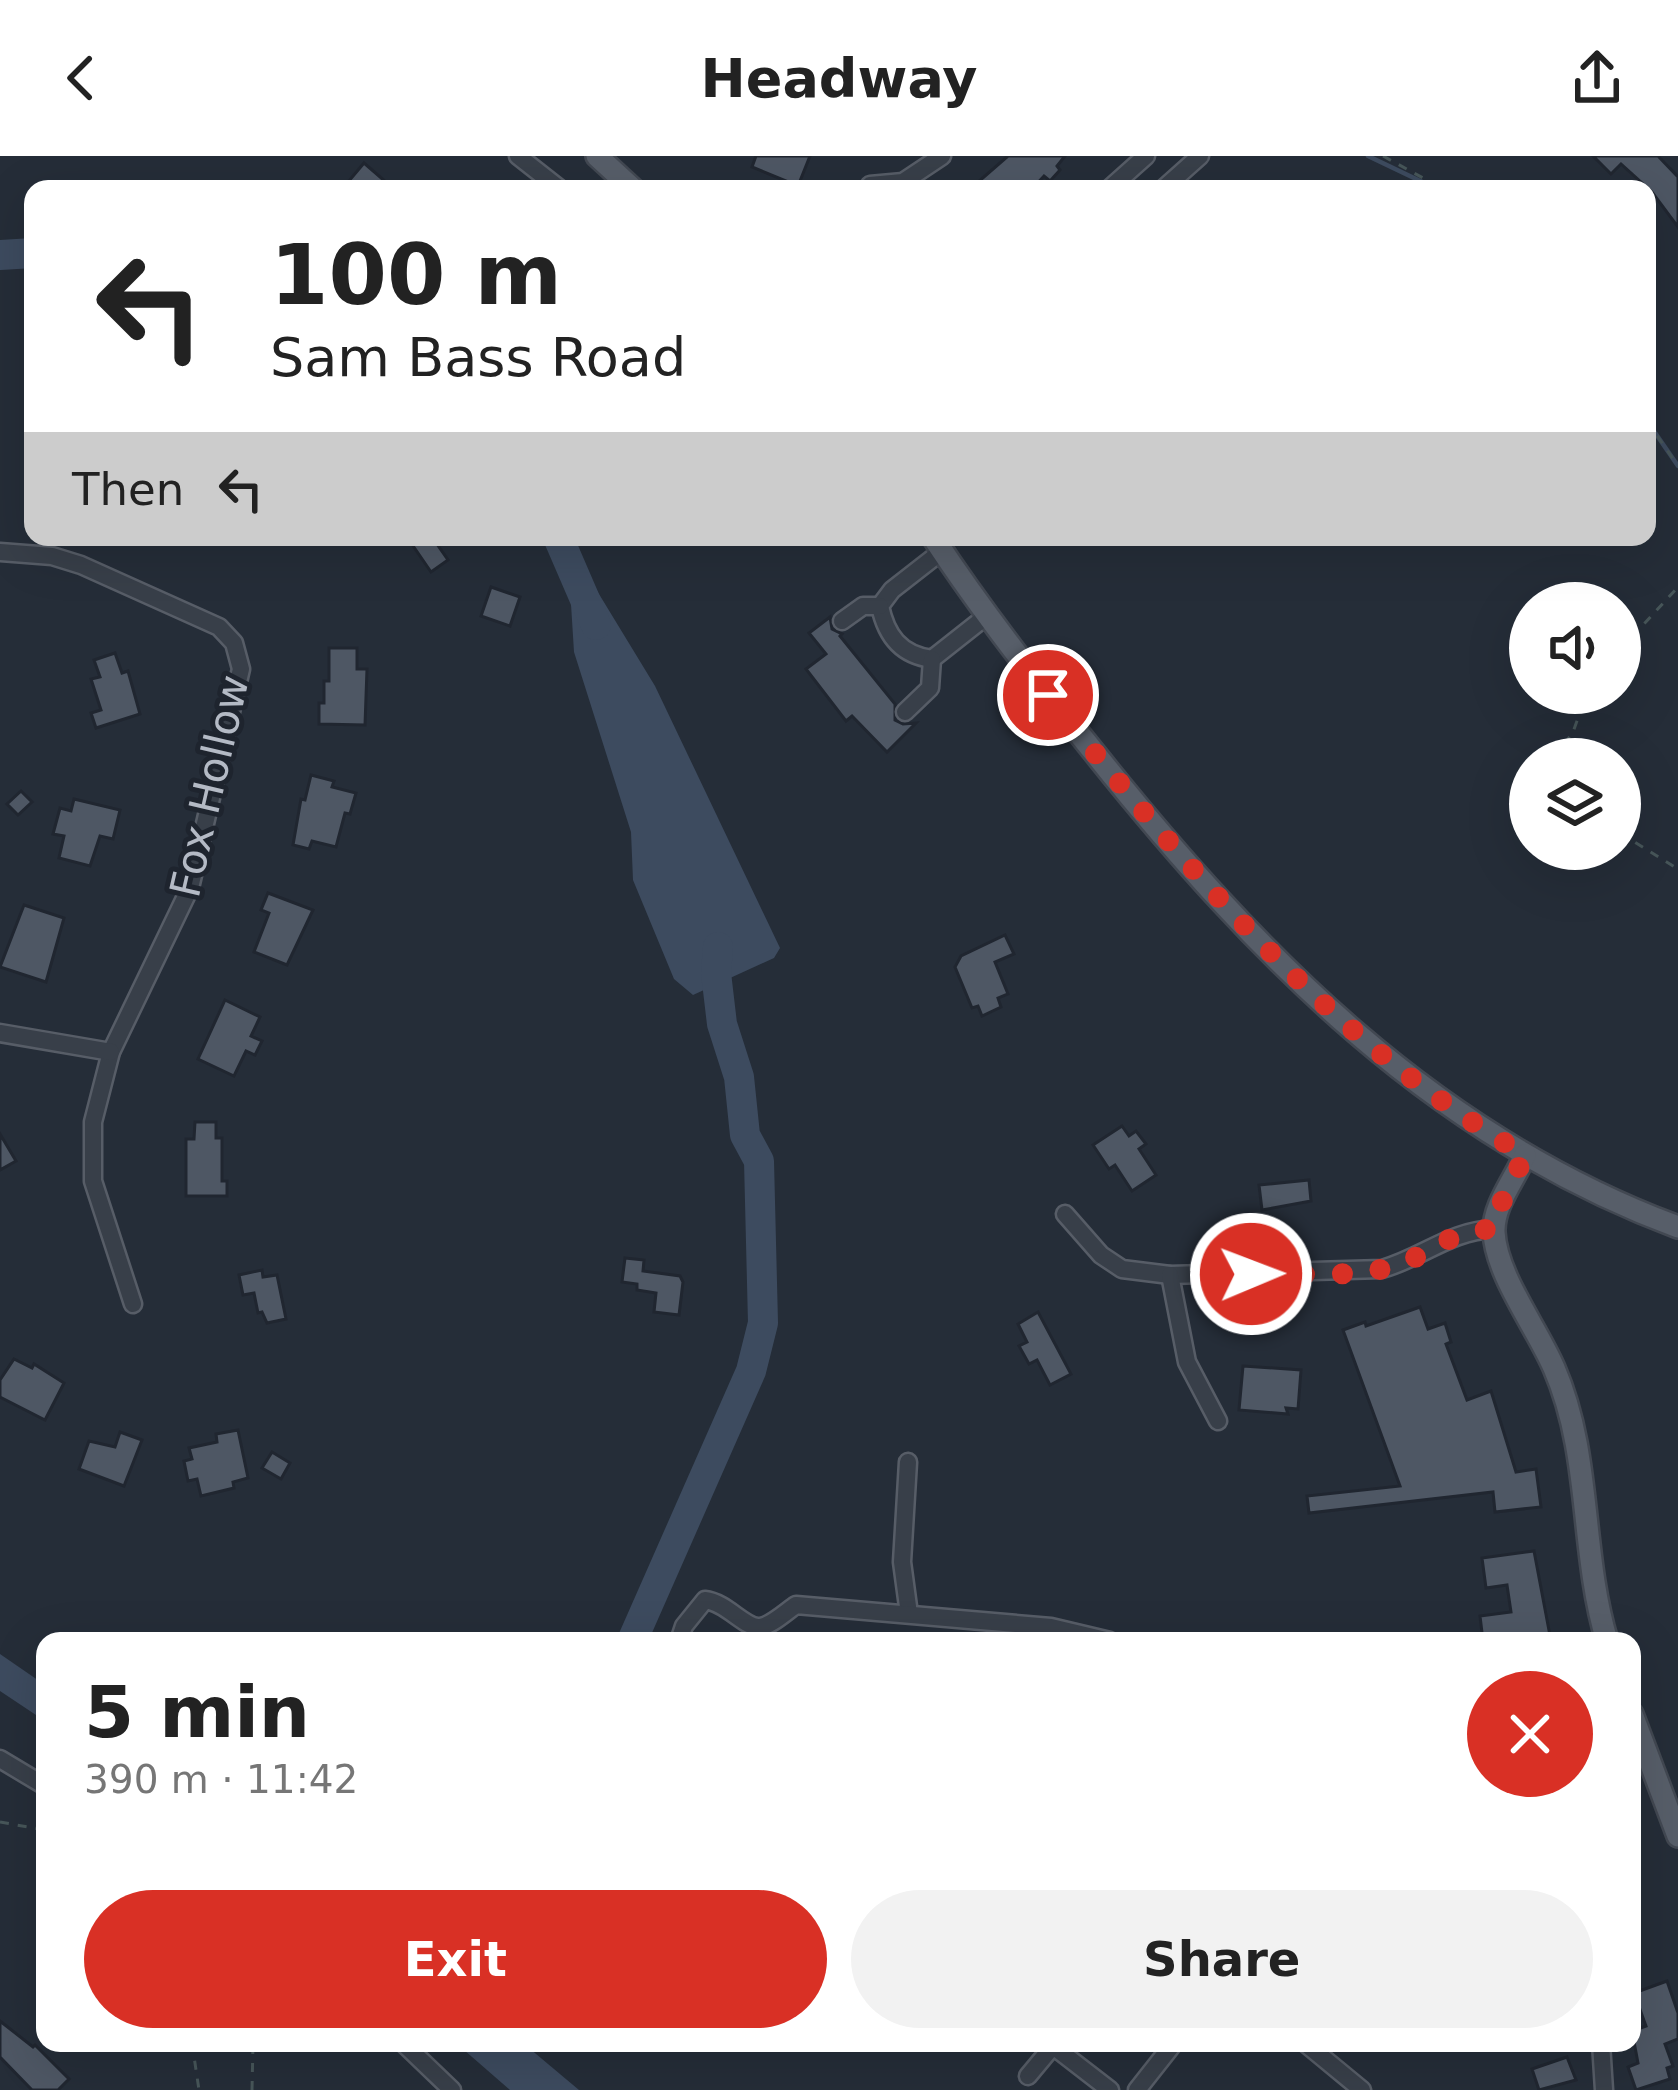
<!DOCTYPE html>
<html lang="en">
<head>
<meta charset="utf-8">
<style>
  :root { --surface:#fff; --page:#f2f2f2; --text:#222; --muted:#767676; --accent:#d93025 }
  body { margin:0; font-family:"DejaVu Sans",sans-serif; background:var(--page); color:var(--text); height:100vh; display:flex; flex-direction:column; font-size:45px; white-space:nowrap }
  * { box-sizing:border-box; margin:0 }
  p { font-size:39px; color:var(--muted) }
  .icon { flex:none; width:66px; height:66px; fill:none; stroke:currentColor; stroke-width:2; stroke-linecap:round; stroke-linejoin:round }
  .map { position:relative; flex:1; overflow:hidden }
  .drawer { position:absolute; left:36px; top:1476px; width:1605px; height:420px; display:flex; flex-direction:column; background:var(--surface); border-radius:24px; box-shadow:0 12px 48px #0002 }
  .drawer>* { flex:none }
  .top-card { position:absolute; left:24px; top:24px; width:1632px; height:366px; border-radius:24px; box-shadow:0 12px 48px #0002; background:#fff; color:var(--text); overflow:hidden }
  .tools { position:absolute; left:1509px; top:426px; display:grid; gap:24px }
  .tools a { display:grid; place-items:center; width:132px; height:132px; border-radius:50%; background:var(--surface); box-shadow:0 12px 48px #0002; font-size:60px }
  .pin { position:absolute; display:grid; place-items:center; width:102px; height:102px; color:#fff; margin:-51px; border:6px solid #fff; border-radius:50%; box-shadow:0 3px 12px #0007 }
  .me { position:absolute; width:132px; margin:-66px; rotate:89deg; stroke-linejoin:round; filter:drop-shadow(0 0 9px #0008) }
  .turn { display:flex; align-items:center; gap:42px; height:252px; padding:0 48px; font-size:54px }
  .turn .icon { width:156px; height:156px; stroke-width:2.5 }
  .turn b { display:block; font-size:84px; line-height:102px }
  .then { display:flex; align-items:center; height:114px; padding:0 48px; background:#0003; gap:24px; font-size:45px }
  .round { display:grid; place-items:center; flex:none; width:126px; height:126px; border-radius:63px; background:var(--page) }
  .overview { display:flex; align-items:center; justify-content:space-between; height:204px; padding:0 48px }
  h1 { font-size:72px; font-weight:700; line-height:90px }
  .cta { display:flex; gap:24px; margin-top:auto; padding:24px 48px }
  .cta a { flex:1; height:138px; border-radius:72px; background:var(--accent); color:#fff; font-size:48px; font-weight:700; line-height:138px; text-align:center }
  .cta a+a { background:var(--page); color:var(--text) }
  header { display:flex; justify-content:space-between; align-items:center; height:156px; padding:0 48px; background:var(--surface); font-size:54px; font-weight:700 }
  .map>svg:first-child { display:block }
  .water { fill:#3d4b5f }
  .lines { fill:none; stroke-linecap:round; stroke-linejoin:round }
  .stream { stroke:#3d4b5f; stroke-width:4.5 }
  .river { stroke:#3d4b5f; stroke-width:30 }
  .building { fill:#4e5764; stroke:#202630; stroke-width:3 }
  .minor-casing { stroke:#575d67; stroke-width:21 }
  .major-casing { stroke:#424852; stroke-width:26 }
  .path { stroke:#475659; stroke-width:3; stroke-dasharray:9 9; stroke-linecap:butt }
  .minor { stroke:#383f49; stroke-width:16 }
  .major { stroke:#575e69; stroke-width:21 }
  .route { stroke:#d93025; stroke-width:21; stroke-dasharray:0 37.8 }
  .labels { text-anchor:middle; stroke-width:10; stroke-linejoin:round; paint-order:stroke }
  .street-label { font-size:42px; fill:#b4bac5; stroke:#1e242e }
</style>
</head>
<body>
<header><svg class="icon" aria-label="back" viewBox="0 0 24 24"><path d="M15 5l-7 7 7 7"/></svg>Headway<svg class="icon" aria-label="share" viewBox="0 0 24 24"><path d="M12 15V3M7 8l5-5 5 5M5 13v7h14v-7"/></svg></header>
<div class="map">
<svg width="1678" height="1934" viewBox="0 0 1678 1934">
  <rect width="100%" height="100%" fill="#252d38"/>
  <!-- water -->
  <g class="water">
    <path d="M 588,420 L 655,530 L 780,792 L 774,802 L 693,839 L 674,823 L 633,724 L 631,676 L 574,496 L 571,448 Z"/>
    <path d="M 0,1498 L 45,1529 L 45,1565 L 0,1535 Z"/>
    <path d="M 456,1887 L 523,1887 L 579,1934 L 510,1934 Z"/>
  </g>
  <g class="lines">
    <!-- stream -->
    <g class="stream">
      <path d="M 1368,0 L 1437,33"/>
      <path d="M 1647,265 L 1678,310"/>
    </g>
    <!-- river -->
    <g class="river">
      <path d="M 0,99 L 33,97"/>
      <path d="M 558,381 L 596,469"/>
      <path d="M 632,1485 L 751,1215 L 763,1167 L 759,1005 L 745,979 L 739,921 L 722,868 L 716,817 L 718,791"/>
    </g>
  </g>
  <!-- building -->
  <g class="building">
    <path d="M 756,0 L 810,0 L 798,30 L 752,11 Z"/>
    <path d="M 1008,0 L 1065,0 L 1057,10 L 1060,14 L 1050,25 L 1044,20 L 1032,33 L 970,33 Z"/>
    <path d="M 1593,0 L 1658,0 L 1678,21 L 1678,71 L 1652,36 L 1621,8 L 1611,18 Z"/>
    <path d="M 364,7 L 394,33 L 356,33 L 348,26 Z"/>
    <path d="M 407,381 L 432,381 L 448,404 L 431,416 Z"/>
    <path d="M 491,431 L 520,441 L 510,470 L 481,460 Z"/>
    <path d="M 830,461 L 832,473 L 842,478 L 840,480 L 895,548 L 895,564 L 903,568 L 916,567 L 887,596 L 852,560 L 846,565 L 806,513 L 826,498 L 809,477 Z"/>
    <path d="M 329,492 L 357,492 L 357,513 L 367,513 L 365,569 L 319,568 L 319,547 L 324,547 L 324,525 L 329,525 Z"/>
    <path d="M 115,497 L 122,517 L 128,515 L 140,558 L 96,572 L 91,557 L 101,554 L 91,523 L 100,521 L 94,504 Z"/>
    <path d="M 311,619 L 334,625 L 332,631 L 356,637 L 350,658 L 345,657 L 336,691 L 312,685 L 309,693 L 293,689 L 301,643 L 305,644 Z"/>
    <path d="M 21,635 L 32,646 L 18,659 L 7,648 Z"/>
    <path d="M 74,643 L 120,654 L 113,683 L 100,680 L 90,710 L 59,702 L 64,680 L 53,678 L 60,652 L 71,655 Z"/>
    <path d="M 268,737 L 313,754 L 287,809 L 254,796 L 269,757 L 261,754 Z"/>
    <path d="M 24,749 L 64,762 L 46,826 L 0,811 Z"/>
    <path d="M 1005,779 L 1014,798 L 995,806 L 1008,838 L 998,842 L 1001,851 L 982,860 L 978,850 L 972,852 L 955,811 L 961,800 Z"/>
    <path d="M 225,844 L 260,861 L 251,880 L 262,885 L 255,899 L 246,895 L 234,920 L 198,903 Z"/>
    <path d="M 195,966 L 216,966 L 216,982 L 222,982 L 222,1025 L 227,1025 L 227,1040 L 186,1040 L 186,983 L 194,983 Z"/>
    <path d="M 1122,970 L 1129,980 L 1136,975 L 1146,988 L 1139,993 L 1156,1019 L 1132,1035 L 1115,1009 L 1109,1013 L 1093,989 Z"/>
    <path d="M 0,978 L 16,1005 L 0,1014 Z"/>
    <path d="M 1309,1024 L 1311,1045 L 1262,1054 L 1259,1029 Z"/>
    <path d="M 625,1102 L 644,1104 L 643,1115 L 680,1120 L 683,1126 L 679,1159 L 654,1156 L 656,1137 L 637,1134 L 637,1128 L 622,1126 Z"/>
    <path d="M 262,1114 L 263,1121 L 277,1119 L 286,1163 L 267,1167 L 262,1156 L 258,1157 L 254,1137 L 243,1139 L 239,1119 Z"/>
    <path d="M 1420,1151 L 1428,1173 L 1445,1167 L 1451,1186 L 1446,1188 L 1467,1244 L 1491,1235 L 1516,1316 L 1536,1313 L 1541,1351 L 1495,1356 L 1493,1336 L 1309,1357 L 1307,1340 L 1400,1330 L 1343,1174 L 1365,1166 L 1366,1170 Z"/>
    <path d="M 1038,1156 L 1071,1218 L 1050,1229 L 1037,1204 L 1029,1208 L 1019,1190 L 1027,1186 L 1018,1168 Z"/>
    <path d="M 14,1203 L 32,1212 L 34,1208 L 64,1227 L 45,1264 L 0,1241 L 0,1224 Z"/>
    <path d="M 1243,1210 L 1301,1214 L 1298,1253 L 1286,1252 L 1288,1258 L 1239,1254 Z"/>
    <path d="M 238,1274 L 248,1322 L 233,1326 L 234,1332 L 201,1340 L 197,1323 L 188,1325 L 184,1305 L 192,1303 L 189,1292 L 217,1286 L 216,1278 Z"/>
    <path d="M 120,1276 L 142,1284 L 124,1330 L 79,1313 L 89,1285 L 115,1291 Z"/>
    <path d="M 272,1296 L 290,1307 L 281,1323 L 262,1312 Z"/>
    <path d="M 1534,1395 L 1551,1485 L 1483,1485 L 1480,1460 L 1511,1456 L 1507,1429 L 1486,1432 L 1482,1402 Z"/>
    <path d="M 1667,1825 L 1678,1857 L 1678,1883 L 1665,1888 L 1673,1910 L 1667,1912 L 1670,1923 L 1636,1934 L 1628,1911 L 1638,1907 L 1632,1875 L 1646,1870 L 1634,1837 Z"/>
    <path d="M 0,1865 L 33,1891 L 35,1889 L 69,1923 L 58,1934 L 32,1934 L 0,1901 Z"/>
    <path d="M 1567,1901 L 1576,1924 L 1539,1934 L 1532,1913 Z"/>
  </g>
  <g class="lines">
    <!-- minor casing -->
    <g class="minor-casing">
      <g id="minor">
        <path d="M 518,0 L 560,33"/>
        <path d="M 870,29 L 903,26 L 942,0"/>
        <path d="M 1109,33 L 1146,0"/>
        <path d="M 1163,33 L 1200,0"/>
        <path d="M 942,395 L 892,434 L 880,450 C 886,479 900,499 932,503 L 989,458"/>
        <path d="M 0,396 L 52,400 L 81,409 L 219,471 L 234,487 L 241,513 L 190,732 L 111,896 L 93,966 L 93,1025 L 133,1148"/>
        <path d="M 842,465 L 863,450 L 880,450"/>
        <path d="M 905,556 L 930,532 L 932,503"/>
        <path d="M 0,877 L 111,896"/>
        <path d="M 1065,1058 L 1101,1099 L 1122,1113 L 1170,1119 L 1382,1113 C 1424,1101 1449,1075 1494,1073"/>
        <path d="M 1170,1119 L 1187,1206 L 1218,1265"/>
        <path d="M 908,1306 L 902,1406 L 909,1458"/>
        <path d="M 679,1485 L 684,1470 L 705,1444 C 726,1446 746,1473 760,1471 C 771,1470 787,1455 796,1449 L 1051,1471 L 1110,1485"/>
        <path d="M 0,1603 L 45,1630"/>
        <path d="M 403,1887 L 452,1934"/>
        <path d="M 1305,1887 L 1362,1934"/>
        <path d="M 1601,1887 L 1604,1934"/>
        <path d="M 1028,1920 L 1053,1890 L 1110,1934"/>
        <path d="M 1137,1934 L 1174,1887"/>
      </g>
    </g>
    <!-- major casing -->
    <g class="major-casing">
      <g id="major">
        <path d="M 597,0 L 633,33"/>
        <path d="M 933,381 C 983,457 1040,529 1097,600 C 1257,800 1433,980 1678,1071"/>
        <path d="M 1525,999 C 1515,1023 1493,1049 1494,1076 C 1496,1119 1537,1172 1554,1212 C 1592,1299 1580,1395 1607,1485"/>
        <path d="M 1632,1558 L 1678,1680"/>
      </g>
    </g>
    <!-- path -->
    <g class="path">
      <path d="M 1383,0 L 1443,33"/>
      <path d="M 1647,265 L 1678,310"/>
      <path d="M 1620,494 L 1678,431"/>
      <path d="M 1554,603 L 1573,576 L 1587,537"/>
      <path d="M 1620,677 L 1678,713"/>
      <path d="M 0,1666 L 45,1674"/>
      <path d="M 192,1887 L 199,1934"/>
      <path d="M 252,1934 L 253,1887"/>
    </g>
    <!-- minor -->
    <use href="#minor" class="minor"/>
    <!-- major -->
    <use href="#major" class="major"/>
  </g>
  <g class="lines">
    <!-- route -->
    <path class="route" d="M 1048,539 C 1188,713 1330,885 1525,999 L 1499,1052 L 1494,1073 C 1443,1075 1431,1101 1387,1112 C 1344,1122 1295,1117 1251,1118"/>
  </g>
  <g class="labels">
    <!-- street labels -->
    <g class="street-label">
      <text transform="translate(209 630) rotate(-77)" y="15">Fox Hollow</text>
    </g>
  </g>
</svg>
<div class="tools">
<a><svg class="icon" aria-label="sound" viewBox="0 0 24 24"><path d="M4 9h4l5-4v14l-5-4H4zM17 9q2 3 0 6"/></svg></a>
<a><svg class="icon" aria-label="layers" viewBox="0 0 24 24"><path d="M12 4l9 5-9 5-9-5zM3 14l9 5 9-5"/></svg></a>
</div>
<div class="pin" style="left:1048px;top:539px;background:#d93025"><svg class="icon" aria-label="arrive" viewBox="0 0 24 24"><path d="M6 21V4h12l-3 4 3 4H6"/></svg></div>
<svg class="me" style="left:1251px;top:1118px" viewBox="-20 -20 40 40"><circle r="17" fill="#d93025" stroke="#fff" stroke-width="3"/><path d="M0-11L8 9 0 5-8 9z" fill="#fff"/></svg>
<div class="top-card">
<div class="turn"><svg class="icon" aria-label="left" viewBox="0 0 24 24"><path d="M17 20v-9H6M10 6l-5 5 5 5"/></svg><div><b>100 m</b>Sam Bass Road</div></div>
<div class="then">Then<svg class="icon" aria-label="left" viewBox="0 0 24 24"><path d="M17 20v-9H6M10 6l-5 5 5 5"/></svg></div>
</div>
<section class="drawer">
<div class="overview"><div><h1>5 min</h1><p>390 m · 11:42</p></div><a class="round" style="background:#d93025;color:#fff"><svg class="icon" aria-label="close" viewBox="0 0 24 24"><path d="M6 6l12 12M18 6L6 18"/></svg></a></div>
<div class="cta"><a>Exit</a><a>Share</a></div>
</section>
</div>
</body>
</html>
